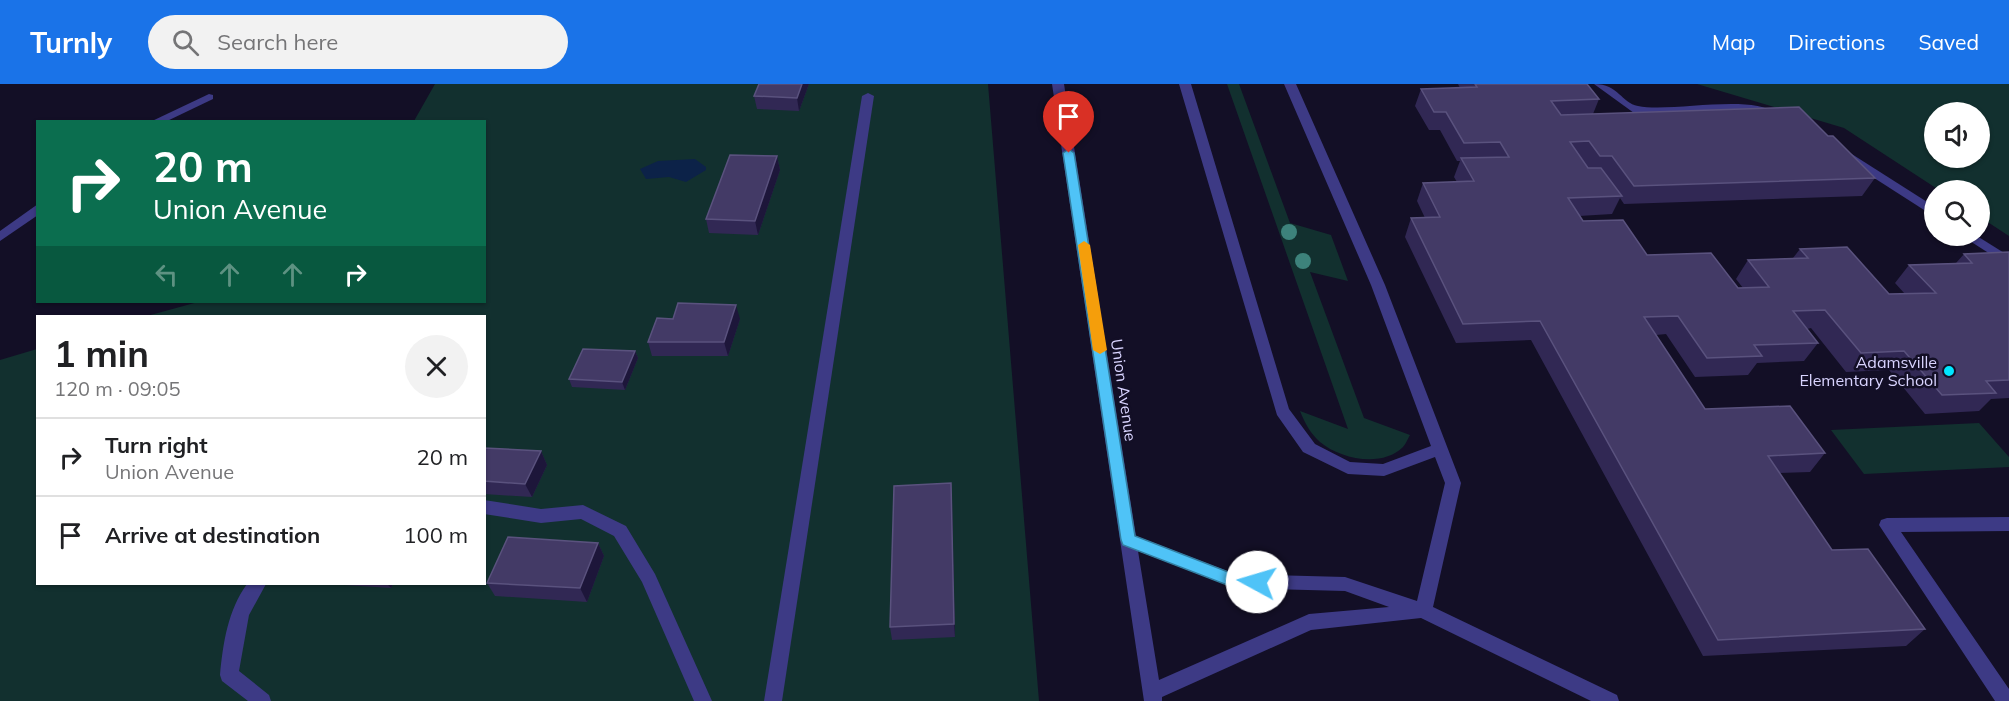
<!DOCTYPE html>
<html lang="en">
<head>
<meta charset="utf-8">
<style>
  :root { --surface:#fff; --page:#f2f2f2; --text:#202124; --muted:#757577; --line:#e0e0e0; --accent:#1a73e8 }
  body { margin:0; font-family:Mulish,sans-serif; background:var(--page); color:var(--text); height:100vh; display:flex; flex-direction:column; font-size:22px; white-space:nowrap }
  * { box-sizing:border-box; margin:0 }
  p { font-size:20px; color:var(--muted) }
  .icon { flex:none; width:33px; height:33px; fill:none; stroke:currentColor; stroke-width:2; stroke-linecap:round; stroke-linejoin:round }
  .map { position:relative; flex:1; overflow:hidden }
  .drawer { position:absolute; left:36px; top:231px; width:450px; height:270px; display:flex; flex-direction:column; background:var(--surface); border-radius:0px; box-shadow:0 2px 4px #0004 }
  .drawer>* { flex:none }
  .hud { position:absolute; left:36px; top:36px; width:450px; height:183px; border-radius:0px; box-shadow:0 2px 4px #0004; background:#0b6e4f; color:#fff; overflow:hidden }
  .tools { position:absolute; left:1924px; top:18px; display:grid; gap:12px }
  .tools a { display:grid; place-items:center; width:66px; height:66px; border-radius:50%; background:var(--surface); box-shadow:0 2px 4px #0004; font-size:30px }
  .pin { position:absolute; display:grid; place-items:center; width:51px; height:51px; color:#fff; margin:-62px -26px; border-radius:50% 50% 50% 0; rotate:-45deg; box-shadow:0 0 6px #0007 }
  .pin .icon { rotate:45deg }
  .me { position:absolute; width:66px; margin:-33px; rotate:276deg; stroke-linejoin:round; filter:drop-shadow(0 0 4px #0008) }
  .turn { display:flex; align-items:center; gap:21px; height:126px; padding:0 18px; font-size:27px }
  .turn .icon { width:78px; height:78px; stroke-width:2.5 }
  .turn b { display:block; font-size:42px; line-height:51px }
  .lanes { display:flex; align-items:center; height:57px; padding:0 18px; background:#0003; justify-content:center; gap:30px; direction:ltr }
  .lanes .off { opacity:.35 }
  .round { display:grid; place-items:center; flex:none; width:63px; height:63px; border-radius:32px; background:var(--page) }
  .overview { display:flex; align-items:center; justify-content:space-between; height:102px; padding:0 18px }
  h1 { font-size:36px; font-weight:700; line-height:45px }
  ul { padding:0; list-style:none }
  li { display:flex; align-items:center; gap:18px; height:78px; padding:0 18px; border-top:2px solid var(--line) }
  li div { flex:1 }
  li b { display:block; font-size:22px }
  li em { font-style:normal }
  header { display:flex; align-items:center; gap:36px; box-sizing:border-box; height:84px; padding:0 30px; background:var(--accent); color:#fff }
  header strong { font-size:28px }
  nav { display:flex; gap:33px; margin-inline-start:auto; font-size:21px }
  .search { width:420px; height:54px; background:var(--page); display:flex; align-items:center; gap:15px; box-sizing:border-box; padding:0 21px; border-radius:33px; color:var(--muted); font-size:22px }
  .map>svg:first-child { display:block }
  .green { fill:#12302f; fill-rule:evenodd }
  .water { fill:#0c2248 }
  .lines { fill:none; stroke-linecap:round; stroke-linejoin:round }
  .minor { fill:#3d3a85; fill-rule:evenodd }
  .tree { fill:#3d827b }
  .wall { fill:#312854 }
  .shaded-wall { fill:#1d163a }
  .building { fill:#433a66; stroke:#5a527e; stroke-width:1.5 }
  .route { fill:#4fc3f7; stroke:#337fa1; stroke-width:1.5 }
  .slow { fill:#f59e0b }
  .poi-dot { fill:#00e5ff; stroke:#130f26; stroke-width:2 }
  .labels { text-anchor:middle; stroke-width:5; stroke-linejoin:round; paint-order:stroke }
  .poi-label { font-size:16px; fill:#d9d4ff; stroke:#130f26; text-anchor:end }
  .street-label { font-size:16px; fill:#d9d4ff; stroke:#130f26 }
</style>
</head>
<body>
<header>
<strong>Turnly</strong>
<div class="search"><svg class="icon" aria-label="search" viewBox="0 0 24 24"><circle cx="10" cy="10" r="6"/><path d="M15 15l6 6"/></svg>Search here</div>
<nav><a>Map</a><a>Directions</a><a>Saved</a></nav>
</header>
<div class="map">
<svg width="2009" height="617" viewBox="0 0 2009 617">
  <rect width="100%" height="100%" fill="#130f26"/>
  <!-- green -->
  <g class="green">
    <path d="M 435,0 L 988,0 L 1039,617 L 0,617 L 0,276 L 37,265 L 38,500 L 484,500 L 484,232 L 147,232 L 198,218 L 484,218 L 484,38 L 414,37 Z"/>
    <path d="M 1227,0 L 1239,0 L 1290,139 L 1331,151 L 1348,197 L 1310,188 L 1364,334 L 1410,351 C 1408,354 1406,360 1403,363 C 1382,384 1340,375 1320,358 C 1310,349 1305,339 1300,327 L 1348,345 Z"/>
    <path d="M 1697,0 L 2009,0 L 2009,152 L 1980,133 L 1980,106 L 1939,106 L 1844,44 ZM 1935,28 L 1980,28 L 1980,74 L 1935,74 Z"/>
    <path d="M 1979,339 L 2009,373 L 2009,383 L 1864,390 L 1831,346 Z"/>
  </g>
  <!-- water -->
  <path class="water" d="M 695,75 L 706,83 L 706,86 L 686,98 L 669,93 L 646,95 L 640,85 L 658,77 Z"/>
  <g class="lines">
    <!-- minor -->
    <g class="minor">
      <path d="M 1052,0 L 1064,0 L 1136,452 L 1235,490 L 1345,493 L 1417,517 L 1445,399 L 1435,373 L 1384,392 L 1348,390 L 1303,368 L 1277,331 L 1179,0 L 1191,0 L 1289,325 L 1315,360 L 1350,378 L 1383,380 L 1431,362 L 1371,201 L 1284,0 L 1296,0 L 1385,201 L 1461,399 L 1433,523 L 1617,611 L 1619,617 L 1591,617 L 1421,534 L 1311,546 L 1162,613 L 1162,617 L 1144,617 ZM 1138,467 L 1235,504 L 1345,507 L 1389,523 L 1309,530 L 1159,596 Z"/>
      <path d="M 1594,0 C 1619,0 1621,19 1638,22 C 1670,29 1752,9 1776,30 L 1770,33 L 1748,27 L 1634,29 Z"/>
      <path d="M 868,9 L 874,12 L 782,617 L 764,617 L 862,12 Z"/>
      <path d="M 209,10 L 213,11 L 213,15 L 165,38 L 150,38 Z"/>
      <path d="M 1847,67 L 1935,123 L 1935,133 L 1843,74 L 1841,71 Z"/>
      <path d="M 38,120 L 38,131 L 0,157 L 0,147 Z"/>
      <path d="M 1962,152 L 1977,152 L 2009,172 L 2009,182 Z"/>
      <path d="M 484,416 L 541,425 L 583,421 L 626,442 L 655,490 L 712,617 L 694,617 L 642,498 L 614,452 L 581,435 L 541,439 L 484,430 Z"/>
      <path d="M 2009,433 L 2009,447 L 1901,448 L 2009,605 L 2009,617 L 1995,617 L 1879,441 L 1881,436 L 1887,434 Z"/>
      <path d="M 247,500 L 266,500 L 249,531 L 239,587 L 269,611 L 271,617 L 248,617 L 222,597 L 220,591 C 223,559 228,526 247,500 Z"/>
    </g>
  </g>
  <!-- trees -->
  <g class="tree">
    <circle cx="1289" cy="148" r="8"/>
    <circle cx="1303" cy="177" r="8"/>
  </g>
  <!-- wall -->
  <g class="wall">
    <path d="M 757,0 L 809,0 L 799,27 L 757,25 L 754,12 L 759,0 Z"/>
    <path d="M 1458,0 L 1587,0 L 1599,15 L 1593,30 L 1828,52 L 1875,94 L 1862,112 L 1624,120 L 1620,114 L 1612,130 L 1579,132 L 1583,137 L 1647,171 L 1738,204 L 1743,204 L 1736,195 L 1748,176 L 1793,174 L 1800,165 L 1889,210 L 1905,210 L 1895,199 L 1909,181 L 1956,179 L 1964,170 L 2009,168 L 2009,314 L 1991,315 L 1979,327 L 1925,330 L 1889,286 L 1846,288 L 1811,244 L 1807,245 L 1818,259 L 1804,277 L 1757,279 L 1748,291 L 1695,293 L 1666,250 L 1656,251 L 1705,325 L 1825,369 L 1810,388 L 1779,389 L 1832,466 L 1925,545 L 1906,562 L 1703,572 L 1531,256 L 1456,259 L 1405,153 L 1411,134 L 1425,134 L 1417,117 L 1423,99 L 1457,98 L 1454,93 L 1460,77 L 1457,77 L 1440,46 L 1429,46 L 1415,22 L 1421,5 L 1460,4 Z"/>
    <path d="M 777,72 L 780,86 L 758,151 L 709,149 L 706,135 Z"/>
    <path d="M 673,235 L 740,235 L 728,272 L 652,272 L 648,258 Z"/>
    <path d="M 635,267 L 638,274 L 625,306 L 572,303 L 569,295 Z"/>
    <path d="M 484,364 L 541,367 L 547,381 L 532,413 L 484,410 Z"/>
    <path d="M 951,399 L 955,553 L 892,556 L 890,543 Z"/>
    <path d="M 598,459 L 604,472 L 587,518 L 495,512 L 487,499 Z"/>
    <path d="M 329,500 L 393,500 L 391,504 Z"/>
  </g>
  <!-- shaded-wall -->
  <g class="shaded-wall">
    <path d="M 802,0 L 809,0 L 799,27 L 797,14 Z"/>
    <path d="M 777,72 L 780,86 L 758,151 L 755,137 Z"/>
    <path d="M 736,221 L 740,235 L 728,272 L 724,258 Z"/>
    <path d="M 635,267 L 638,274 L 625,306 L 622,298 Z"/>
    <path d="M 541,367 L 547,381 L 532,413 L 525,400 Z"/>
    <path d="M 951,399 L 952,413 L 955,553 L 954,540 Z"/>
    <path d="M 598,459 L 604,472 L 587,518 L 580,504 Z"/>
    <path d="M 387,500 L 393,500 L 391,504 Z"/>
  </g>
  <!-- building -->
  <g class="building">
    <path d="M 759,0 L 802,0 L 797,14 L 754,12 Z"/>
    <path d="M 1475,0 L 1587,0 L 1599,15 L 1551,17 L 1561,31 L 1799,23 L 1828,52 L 1833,52 L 1875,94 L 1634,102 L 1612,72 L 1600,72 L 1589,57 L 1570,58 L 1588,84 L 1601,84 L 1622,112 L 1568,114 L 1583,137 L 1623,136 L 1647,171 L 1711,169 L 1738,204 L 1769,203 L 1748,176 L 1808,174 L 1800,165 L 1847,163 L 1889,210 L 1936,209 L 1909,181 L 1972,179 L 1964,170 L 2009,168 L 2009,296 L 1986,297 L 1996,309 L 1942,311 L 1904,267 L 1861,269 L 1825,226 L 1793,227 L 1818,259 L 1754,261 L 1762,272 L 1707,274 L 1678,232 L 1644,233 L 1705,325 L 1790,322 L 1825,369 L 1768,372 L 1832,466 L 1868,465 L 1925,545 L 1718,556 L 1540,237 L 1463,240 L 1411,134 L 1440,133 L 1423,99 L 1474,97 L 1461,74 L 1509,73 L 1500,58 L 1464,59 L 1446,28 L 1434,28 L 1421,5 L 1477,3 Z"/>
    <path d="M 730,71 L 777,72 L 755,137 L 706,135 Z"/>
    <path d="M 678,219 L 736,221 L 724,258 L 648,258 L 657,234 L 673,235 Z"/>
    <path d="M 583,265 L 635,267 L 622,298 L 569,295 Z"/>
    <path d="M 484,364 L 541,367 L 525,400 L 484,397 Z"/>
    <path d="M 951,399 L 954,540 L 890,543 L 894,402 Z"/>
    <path d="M 508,453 L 598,459 L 580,504 L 487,499 Z"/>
  </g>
  <!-- route -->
  <path class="route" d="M 1069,65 L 1074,69 L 1135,452 L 1236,491 L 1263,493 L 1265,498 L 1263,503 L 1235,504 L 1123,461 L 1121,456 L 1063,69 Z"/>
  <!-- slow -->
  <path class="slow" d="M 1084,157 L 1090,161 L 1107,266 L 1100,270 L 1093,266 L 1078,161 Z"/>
  <!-- markers -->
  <circle class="poi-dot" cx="1949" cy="287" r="6"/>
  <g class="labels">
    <!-- poi labels -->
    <g class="poi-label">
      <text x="1937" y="284">Adamsville<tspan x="1937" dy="18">Elementary School</tspan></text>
    </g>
    <!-- street labels -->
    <g class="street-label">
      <text transform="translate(1124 306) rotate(82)" y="6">Union Avenue</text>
    </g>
  </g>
</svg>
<div class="tools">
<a><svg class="icon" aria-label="sound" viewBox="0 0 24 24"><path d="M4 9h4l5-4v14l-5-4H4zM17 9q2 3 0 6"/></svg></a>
<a><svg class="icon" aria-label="search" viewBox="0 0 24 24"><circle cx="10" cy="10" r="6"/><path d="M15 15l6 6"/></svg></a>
</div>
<div class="pin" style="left:1069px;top:69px;background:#d93025"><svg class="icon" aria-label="arrive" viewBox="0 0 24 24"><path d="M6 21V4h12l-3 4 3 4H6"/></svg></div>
<svg class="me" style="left:1257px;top:498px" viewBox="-20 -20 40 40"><circle r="19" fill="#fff"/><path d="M0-13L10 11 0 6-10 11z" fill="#4fc3f7"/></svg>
<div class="hud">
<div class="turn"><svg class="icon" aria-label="right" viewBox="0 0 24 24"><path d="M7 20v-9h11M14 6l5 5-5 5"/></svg><div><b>20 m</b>Union Avenue</div></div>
<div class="lanes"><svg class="icon off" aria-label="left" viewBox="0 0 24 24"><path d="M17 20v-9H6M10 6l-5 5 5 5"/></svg><svg class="icon off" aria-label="ahead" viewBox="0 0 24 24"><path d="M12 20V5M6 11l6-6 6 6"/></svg><svg class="icon off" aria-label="ahead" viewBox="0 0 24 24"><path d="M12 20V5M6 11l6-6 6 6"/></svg><svg class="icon" aria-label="right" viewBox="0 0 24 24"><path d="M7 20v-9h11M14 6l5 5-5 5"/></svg></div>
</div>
<section class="drawer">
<div class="overview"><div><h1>1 min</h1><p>120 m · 09:05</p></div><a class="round"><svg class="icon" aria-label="close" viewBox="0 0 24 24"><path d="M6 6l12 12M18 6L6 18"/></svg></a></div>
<ul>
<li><svg class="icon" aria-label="right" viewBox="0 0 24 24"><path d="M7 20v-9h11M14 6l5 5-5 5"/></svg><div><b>Turn right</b><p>Union Avenue</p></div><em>20 m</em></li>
<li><svg class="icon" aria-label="arrive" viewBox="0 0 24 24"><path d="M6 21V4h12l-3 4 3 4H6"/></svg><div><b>Arrive at destination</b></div><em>100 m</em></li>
</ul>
</section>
</div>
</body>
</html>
